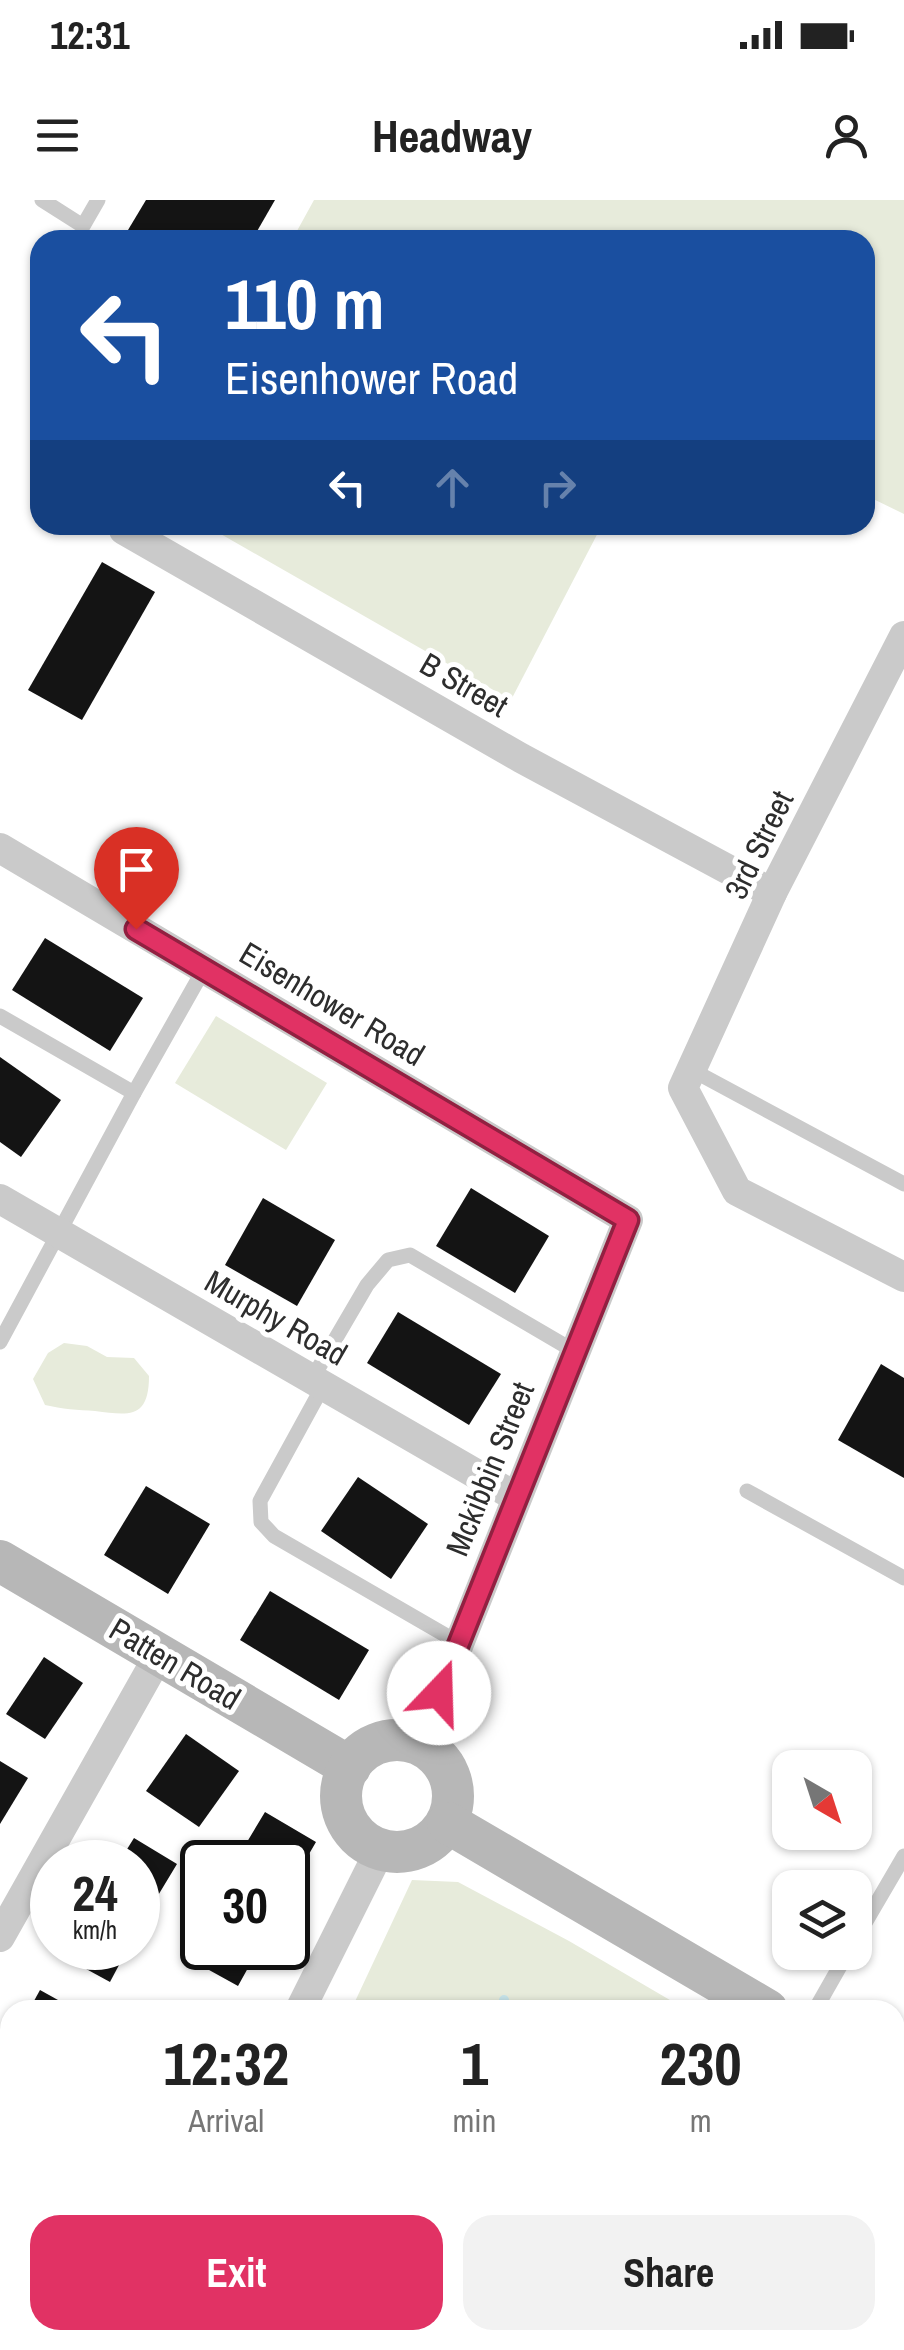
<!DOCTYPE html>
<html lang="en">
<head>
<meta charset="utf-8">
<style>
  :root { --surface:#fff; --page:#f2f2f2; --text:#222; --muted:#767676; --accent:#e13264 }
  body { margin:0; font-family:"Archivo Narrow",sans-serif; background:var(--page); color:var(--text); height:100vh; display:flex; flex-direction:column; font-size:38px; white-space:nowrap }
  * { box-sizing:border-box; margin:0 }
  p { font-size:32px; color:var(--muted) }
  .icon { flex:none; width:55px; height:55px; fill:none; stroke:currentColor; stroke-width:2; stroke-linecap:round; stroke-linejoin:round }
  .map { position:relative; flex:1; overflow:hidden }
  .details { position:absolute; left:0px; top:1800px; width:905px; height:350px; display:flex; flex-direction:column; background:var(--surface); border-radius:30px 30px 0 0; box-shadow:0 2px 8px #0004 }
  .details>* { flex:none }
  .banner { position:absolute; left:30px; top:30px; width:845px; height:305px; border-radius:30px; box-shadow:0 2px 8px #0004; background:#1a4fa0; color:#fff; overflow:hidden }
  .needle { width:65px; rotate:141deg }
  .controls { position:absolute; left:772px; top:1550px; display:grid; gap:20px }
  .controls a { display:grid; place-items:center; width:100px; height:100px; border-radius:20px; background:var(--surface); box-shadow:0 2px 8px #0004; font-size:50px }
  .speed { position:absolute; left:30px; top:1640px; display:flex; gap:20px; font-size:50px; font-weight:700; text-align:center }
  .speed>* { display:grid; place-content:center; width:130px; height:130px; border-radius:50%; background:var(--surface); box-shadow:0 2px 8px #0004; line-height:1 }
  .speed small { font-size:25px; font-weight:400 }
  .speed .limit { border:5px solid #111; border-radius:15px; background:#fff; color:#111 }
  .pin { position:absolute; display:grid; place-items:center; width:85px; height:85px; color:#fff; margin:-102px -42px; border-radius:50% 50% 50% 0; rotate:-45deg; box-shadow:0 0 10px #0007 }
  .pin .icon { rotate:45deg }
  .me { position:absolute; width:110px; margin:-55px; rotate:21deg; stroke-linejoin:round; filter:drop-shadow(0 0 8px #0008) }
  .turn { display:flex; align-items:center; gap:35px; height:210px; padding:0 30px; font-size:45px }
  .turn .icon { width:130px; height:130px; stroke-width:2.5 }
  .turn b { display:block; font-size:70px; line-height:85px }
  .lanes { display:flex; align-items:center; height:95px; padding:0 30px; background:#0003; justify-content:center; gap:50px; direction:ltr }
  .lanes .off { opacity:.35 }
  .eta { display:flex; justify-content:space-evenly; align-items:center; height:170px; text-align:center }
  .eta b { font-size:60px; font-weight:700; line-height:70px }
  .primary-button { display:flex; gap:20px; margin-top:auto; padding:20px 30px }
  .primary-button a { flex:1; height:115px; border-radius:30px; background:var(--accent); color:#fff; font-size:40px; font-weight:700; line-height:115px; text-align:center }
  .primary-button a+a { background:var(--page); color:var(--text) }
  .status { display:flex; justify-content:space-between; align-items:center; height:70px; padding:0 50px; background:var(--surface); direction:ltr }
  .status svg { height:28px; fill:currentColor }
  header { display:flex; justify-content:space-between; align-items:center; height:130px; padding:0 30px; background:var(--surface); font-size:45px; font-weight:700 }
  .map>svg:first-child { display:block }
  .green { fill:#e7ebdb }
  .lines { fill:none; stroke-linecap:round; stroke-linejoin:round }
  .stream { stroke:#c7e4ea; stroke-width:10 }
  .building { fill:#141414 }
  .lane { stroke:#cacaca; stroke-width:15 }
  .street { stroke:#cacaca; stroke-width:30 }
  .secondary { stroke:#b7b7b7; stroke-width:42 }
  .route-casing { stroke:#922041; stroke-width:25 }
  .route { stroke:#e13264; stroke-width:18 }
  .labels { text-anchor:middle; stroke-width:10; stroke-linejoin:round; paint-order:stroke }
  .street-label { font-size:32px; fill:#2d2d2d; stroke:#fff }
</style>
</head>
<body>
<div class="status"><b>12:31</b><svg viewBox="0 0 49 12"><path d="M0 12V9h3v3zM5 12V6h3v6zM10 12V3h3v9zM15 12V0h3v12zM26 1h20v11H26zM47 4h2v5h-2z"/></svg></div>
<header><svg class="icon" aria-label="menu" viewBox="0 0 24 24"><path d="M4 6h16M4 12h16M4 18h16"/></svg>Headway<svg class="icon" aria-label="person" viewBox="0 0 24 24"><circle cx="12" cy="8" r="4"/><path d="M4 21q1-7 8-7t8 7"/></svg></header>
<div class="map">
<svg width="904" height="2150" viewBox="0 0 904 2150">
  <rect width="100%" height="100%" fill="#fff"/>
  <!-- green -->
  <g class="green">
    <path d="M 314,0 L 904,0 L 904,314 L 865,295 L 865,40 L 292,40 Z"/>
    <path d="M 205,325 L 602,325 L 511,500 Z"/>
    <path d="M 216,816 L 327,883 L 286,950 L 175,883 Z"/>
    <path d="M 64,1143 L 87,1146 L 107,1157 L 134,1158 L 149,1176 C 149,1220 128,1215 95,1211 C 78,1210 62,1209 45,1205 L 33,1179 L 48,1153 Z"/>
    <path d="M 412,1680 L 458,1682 L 569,1741 L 687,1810 L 351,1810 Z"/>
    <path d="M 895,1933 L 904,1938 L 904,2150 L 291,2150 L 287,2140 L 895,2140 Z"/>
  </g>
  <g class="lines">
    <!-- stream -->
    <g class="stream">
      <path d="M 503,1810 L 504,1800"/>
      <path d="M 484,2140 L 485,2150"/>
    </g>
  </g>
  <!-- building -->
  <g class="building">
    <path d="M 146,0 L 275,0 L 252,40 L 122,40 Z"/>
    <path d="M 102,362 L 155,392 L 82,520 L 28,490 Z"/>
    <path d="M 45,738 L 143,798 L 110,851 L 12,790 Z"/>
    <path d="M 0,857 L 61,900 L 21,957 L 0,942 Z"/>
    <path d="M 471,988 L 549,1036 L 515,1093 L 436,1046 Z"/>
    <path d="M 263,998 L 335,1040 L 297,1106 L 225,1065 Z"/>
    <path d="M 398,1112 L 501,1174 L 469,1225 L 367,1163 Z"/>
    <path d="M 881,1164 L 904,1178 L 904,1278 L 838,1240 Z"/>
    <path d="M 358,1277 L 428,1324 L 391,1379 L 321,1331 Z"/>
    <path d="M 146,1286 L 210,1324 L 168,1394 L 104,1355 Z"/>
    <path d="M 270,1391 L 369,1450 L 339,1500 L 240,1440 Z"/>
    <path d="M 44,1457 L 83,1483 L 45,1539 L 6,1514 Z"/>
    <path d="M 186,1534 L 239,1571 L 199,1627 L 146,1591 Z"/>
    <path d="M 0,1561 L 28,1578 L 0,1624 Z"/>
    <path d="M 265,1612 L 316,1642 L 288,1690 L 288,1662 L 235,1662 Z"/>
    <path d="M 134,1638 L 177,1664 L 145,1717 L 138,1713 L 138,1662 L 119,1662 Z"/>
    <path d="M 202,1738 L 202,1748 L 259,1748 L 238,1786 L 191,1760 Z"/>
    <path d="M 72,1748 L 128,1748 L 110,1782 L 66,1758 Z"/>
    <path d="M 40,1790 L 76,1810 L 29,1810 Z"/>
    <path d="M 5,1860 L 10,1863 L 10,1928 L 0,1922 L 0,1868 Z"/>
    <path d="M 0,2113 L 10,2119 L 10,2140 L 22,2140 L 16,2150 L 0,2150 Z"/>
  </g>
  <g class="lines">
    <!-- lane -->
    <g class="lane">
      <path d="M 42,0 L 83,26 L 98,0"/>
      <path d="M 0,816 L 134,893"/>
      <path d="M 692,870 L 904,984"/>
      <path d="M 0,1142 L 134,893 L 204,769"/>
      <path d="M 312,1179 L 367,1085 L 388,1060 L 410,1055 L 574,1151"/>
      <path d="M 323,1186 L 260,1301 L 261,1322 L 274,1336 L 459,1443"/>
      <path d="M 747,1291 L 904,1378"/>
      <path d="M 855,1740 L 904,1656"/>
      <path d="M 815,1810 L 848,1752"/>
    </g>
    <!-- street -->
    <g class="street">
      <path d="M 124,330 L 521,558 L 772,693"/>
      <path d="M 904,436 L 772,693 L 683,888 L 737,991 L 904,1077"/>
      <path d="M 0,648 L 628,1020 L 419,1544"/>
      <path d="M 0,999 L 516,1297"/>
      <path d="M 0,1737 L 159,1455"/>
      <path d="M 300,1810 L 380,1650"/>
      <path d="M 114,2150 L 123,2140"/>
    </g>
    <!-- secondary -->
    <g class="secondary">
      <path d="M 0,1361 L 350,1567"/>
      <circle cx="397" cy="1596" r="56"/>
      <path d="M 448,1623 L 767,1810"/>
      <path d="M 895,1885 L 904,1890"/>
    </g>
  </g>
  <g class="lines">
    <!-- route casing -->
    <g class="route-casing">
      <path id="route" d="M 136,729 L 628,1020 L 439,1493"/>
    </g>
    <!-- route -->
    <use href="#route" class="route"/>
  </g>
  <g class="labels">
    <!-- street labels -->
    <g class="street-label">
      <text transform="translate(464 485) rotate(30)" y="11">B Street</text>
      <text transform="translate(759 645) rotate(-64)" y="11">3rd Street</text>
      <text transform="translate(332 804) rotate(31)" y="11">Eisenhower Road</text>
      <text transform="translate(276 1118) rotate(30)" y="11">Murphy Road</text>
      <text transform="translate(490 1269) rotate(-68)" y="11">Mckibbin Street</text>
      <text transform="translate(175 1464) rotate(31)" y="11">Patten Road</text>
    </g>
  </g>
</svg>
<div class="controls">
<a><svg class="needle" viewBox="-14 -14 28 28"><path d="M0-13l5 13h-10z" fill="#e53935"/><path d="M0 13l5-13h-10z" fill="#767676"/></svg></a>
<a><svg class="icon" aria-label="layers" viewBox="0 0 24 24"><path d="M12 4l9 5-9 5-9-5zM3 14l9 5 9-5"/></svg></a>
</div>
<div class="speed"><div>24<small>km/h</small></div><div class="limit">30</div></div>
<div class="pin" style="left:136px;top:729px;background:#d93025"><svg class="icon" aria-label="arrive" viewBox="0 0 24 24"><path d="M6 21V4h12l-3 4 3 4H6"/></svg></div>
<svg class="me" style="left:439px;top:1493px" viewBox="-20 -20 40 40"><circle r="19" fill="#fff"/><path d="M0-13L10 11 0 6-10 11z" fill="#e13264"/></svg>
<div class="banner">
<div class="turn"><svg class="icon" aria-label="left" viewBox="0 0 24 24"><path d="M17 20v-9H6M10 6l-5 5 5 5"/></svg><div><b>110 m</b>Eisenhower Road</div></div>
<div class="lanes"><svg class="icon" aria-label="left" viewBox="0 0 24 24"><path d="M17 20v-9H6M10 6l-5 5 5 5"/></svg><svg class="icon off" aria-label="ahead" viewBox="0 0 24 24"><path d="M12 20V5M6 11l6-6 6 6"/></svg><svg class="icon off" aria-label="right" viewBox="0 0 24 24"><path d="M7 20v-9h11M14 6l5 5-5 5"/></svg></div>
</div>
<section class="details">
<div class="eta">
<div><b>12:32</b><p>Arrival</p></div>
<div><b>1</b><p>min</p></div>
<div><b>230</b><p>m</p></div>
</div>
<div class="primary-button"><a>Exit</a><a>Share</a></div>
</section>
</div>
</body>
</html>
